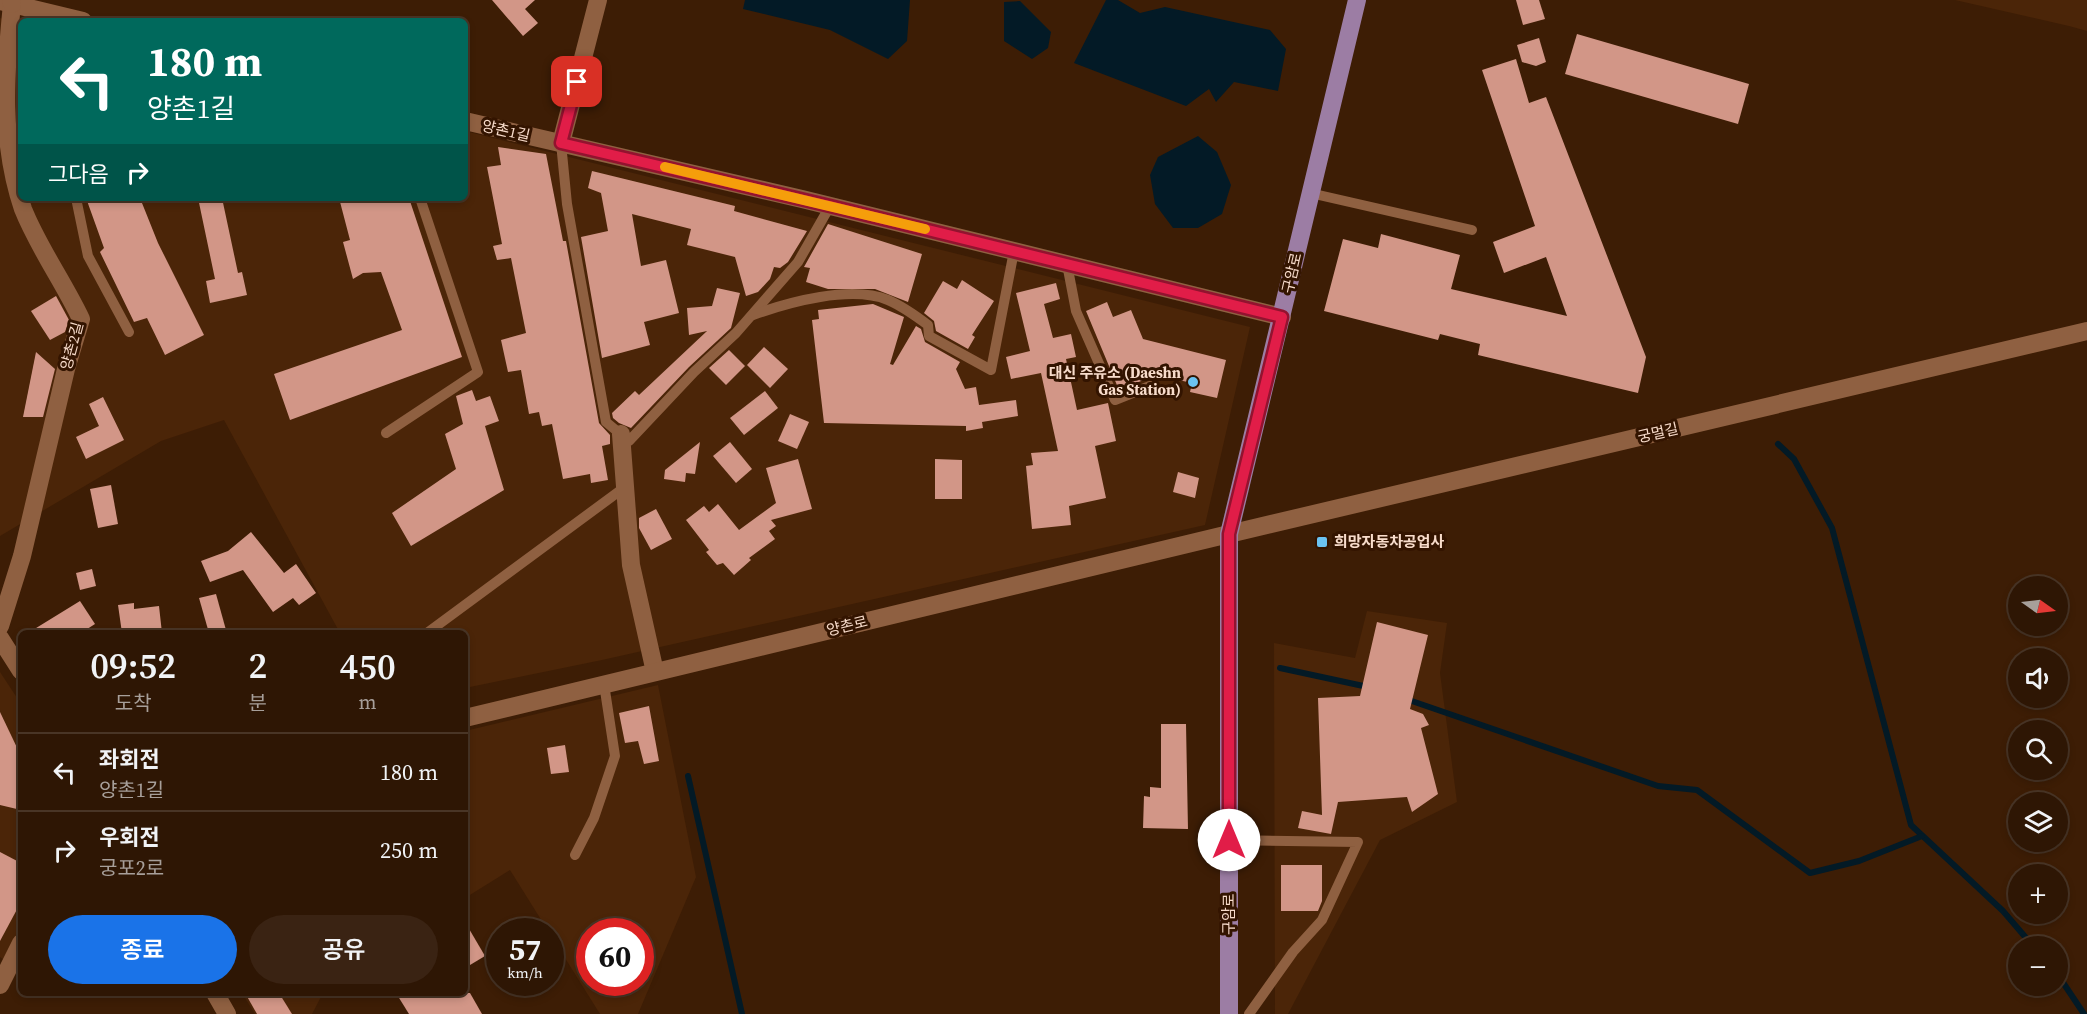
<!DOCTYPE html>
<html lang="ko">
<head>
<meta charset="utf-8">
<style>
  :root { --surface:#2e1604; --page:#3a2313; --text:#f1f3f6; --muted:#a79f9a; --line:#493526; --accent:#1a73e8 }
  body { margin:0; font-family:"Source Serif 4","Noto Sans KR",serif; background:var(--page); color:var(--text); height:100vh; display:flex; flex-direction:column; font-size:22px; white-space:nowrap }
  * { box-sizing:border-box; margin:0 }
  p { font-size:20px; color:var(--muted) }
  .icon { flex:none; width:33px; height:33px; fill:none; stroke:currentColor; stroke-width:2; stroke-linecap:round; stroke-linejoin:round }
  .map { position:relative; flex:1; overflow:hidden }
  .panel { position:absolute; left:18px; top:630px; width:450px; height:366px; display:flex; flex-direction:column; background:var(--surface); border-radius:9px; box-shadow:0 3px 9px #0003,0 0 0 2px var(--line) }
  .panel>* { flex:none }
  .banner { position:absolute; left:18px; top:18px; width:450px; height:183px; border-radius:9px; box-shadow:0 3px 9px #0003,0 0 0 2px var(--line); background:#00695c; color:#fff; overflow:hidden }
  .needle { width:39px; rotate:104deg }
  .tools { position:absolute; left:2008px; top:576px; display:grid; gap:12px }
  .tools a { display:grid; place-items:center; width:60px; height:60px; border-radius:50%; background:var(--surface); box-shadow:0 3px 9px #0003,0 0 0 2px var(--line); font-size:30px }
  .speed { position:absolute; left:486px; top:918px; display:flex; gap:12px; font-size:30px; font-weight:700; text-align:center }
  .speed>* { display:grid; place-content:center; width:78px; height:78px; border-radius:50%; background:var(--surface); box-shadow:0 3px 9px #0003,0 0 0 2px var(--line); line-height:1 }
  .speed small { font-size:15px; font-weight:400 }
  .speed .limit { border:9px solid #d22; background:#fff; color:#111 }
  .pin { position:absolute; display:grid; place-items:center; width:51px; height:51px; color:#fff; margin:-26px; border-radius:12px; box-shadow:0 3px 9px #0006 }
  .me { position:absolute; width:66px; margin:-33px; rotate:0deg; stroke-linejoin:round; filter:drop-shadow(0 0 4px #0008) }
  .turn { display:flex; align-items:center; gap:21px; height:126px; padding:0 30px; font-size:27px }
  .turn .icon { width:78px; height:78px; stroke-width:2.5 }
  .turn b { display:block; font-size:42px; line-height:51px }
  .then { display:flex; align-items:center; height:57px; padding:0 30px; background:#0003; gap:12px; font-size:22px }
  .eta { display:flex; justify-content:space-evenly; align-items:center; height:102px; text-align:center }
  .eta b { font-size:36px; font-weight:600; line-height:42px }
  .primary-button { display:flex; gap:12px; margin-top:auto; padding:12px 30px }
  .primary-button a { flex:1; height:69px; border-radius:36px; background:var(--accent); color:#fff; font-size:24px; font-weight:600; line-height:69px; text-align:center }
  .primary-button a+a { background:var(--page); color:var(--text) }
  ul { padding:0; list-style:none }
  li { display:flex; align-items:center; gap:18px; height:78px; padding:0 30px; border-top:2px solid var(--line) }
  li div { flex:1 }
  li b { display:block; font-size:22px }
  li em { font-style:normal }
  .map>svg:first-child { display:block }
  .built { fill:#4b2508; fill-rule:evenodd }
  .water { fill:#031a26 }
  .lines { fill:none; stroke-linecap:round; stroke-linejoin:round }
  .stream { stroke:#031a26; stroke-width:6 }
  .building { fill:#d29687 }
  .lane { stroke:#8f6041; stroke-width:10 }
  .street { stroke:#8f6041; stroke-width:18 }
  .secondary { stroke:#8f6041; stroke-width:18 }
  .primary { stroke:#9c7da4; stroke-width:18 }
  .route-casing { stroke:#92132f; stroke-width:15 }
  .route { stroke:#e11d48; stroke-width:10 }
  .slow { stroke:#f59e0b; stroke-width:10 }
  .poi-dot { fill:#6bc3f2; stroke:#331400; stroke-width:2 }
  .labels { text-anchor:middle; stroke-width:6; stroke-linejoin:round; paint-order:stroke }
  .street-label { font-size:15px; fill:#f8dccb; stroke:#331400 }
  .poi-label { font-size:15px; font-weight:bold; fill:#f8dccb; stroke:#331400; text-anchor:end }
</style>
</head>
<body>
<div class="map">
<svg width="2087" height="1014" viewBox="0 0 2087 1014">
  <rect width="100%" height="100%" fill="#3d1d05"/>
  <!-- built -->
  <g class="built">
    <path d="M 1955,0 L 2087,0 L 2087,31 L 2069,26 Z"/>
    <path d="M 0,18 L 21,22 L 21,198 L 465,198 L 465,131 L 1250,327 L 1205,525 L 602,660 L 465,688 L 465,633 L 340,633 L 224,420 L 161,441 L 0,536 Z"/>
    <path d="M 1367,611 L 1447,623 L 1440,673 L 1457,802 L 1380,840 L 1288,1014 L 1275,1014 L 1274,643 L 1355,658 Z"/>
    <path d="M 0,672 L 21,704 L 21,972 L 0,957 Z"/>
    <path d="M 658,685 L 696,877 L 638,1014 L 600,1014 L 510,870 L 465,898 L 465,731 ZM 590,932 L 640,932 L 640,982 L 590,982 Z"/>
    <path d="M 242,993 L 323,993 L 312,1014 L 255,1014 Z"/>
  </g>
  <!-- water -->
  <g class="water">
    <path d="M 745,0 L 910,0 L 907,41 L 888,59 L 830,30 L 743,9 Z"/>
    <path d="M 1106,0 L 1118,0 L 1140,13 L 1165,7 L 1270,30 L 1286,49 L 1278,91 L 1234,82 L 1216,102 L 1209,89 L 1186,106 L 1074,63 Z"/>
    <path d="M 1020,1 L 1051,32 L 1048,48 L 1032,59 L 1004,41 L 1004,2 Z"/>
    <path d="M 1198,136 L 1217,152 L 1231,185 L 1222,214 L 1198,228 L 1173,228 L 1155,204 L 1150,175 L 1158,157 Z"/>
  </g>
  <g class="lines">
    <!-- stream -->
    <g class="stream">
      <path d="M 1778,444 L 1794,459 L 1832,528 L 1911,825 L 2003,911 L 2033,946"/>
      <path d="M 1280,668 L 1368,687"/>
      <path d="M 1406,699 L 1658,786 L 1697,790 L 1810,873 L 1859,861 L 1922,836"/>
      <path d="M 688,776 L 742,1014"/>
      <path d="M 2058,975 L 2084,1014"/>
    </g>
  </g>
  <!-- building -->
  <g class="building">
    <path d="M 492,0 L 535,0 L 525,9 L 538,23 L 523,36 Z"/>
    <path d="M 1516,0 L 1539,0 L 1545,19 L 1523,25 Z"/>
    <path d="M 1577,34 L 1749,84 L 1738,124 L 1565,74 Z"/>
    <path d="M 1539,38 L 1546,62 L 1536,66 L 1522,62 L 1517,45 Z"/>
    <path d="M 1516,59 L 1529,103 L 1546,97 L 1646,357 L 1638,393 L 1478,355 L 1480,344 L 1440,334 L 1438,340 L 1324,311 L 1343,239 L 1378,248 L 1381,234 L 1460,255 L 1451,289 L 1567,316 L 1546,257 L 1504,273 L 1493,242 L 1535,226 L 1482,70 Z"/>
    <path d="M 498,147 L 546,154 L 563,241 L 566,241 L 599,423 L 610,435 L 610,444 L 602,446 L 608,480 L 591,483 L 590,474 L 563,479 L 552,424 L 542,426 L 539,412 L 529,414 L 521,370 L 508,372 L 501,340 L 526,333 L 511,258 L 497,260 L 493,246 L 502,244 L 487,167 L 501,165 Z"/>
    <path d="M 592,171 L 735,206 L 734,211 L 807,231 L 788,262 L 780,268 L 774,267 L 770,279 L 758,292 L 746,296 L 735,257 L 687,245 L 691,229 L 632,214 L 641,266 L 666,260 L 679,313 L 644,322 L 650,345 L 602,358 L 581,237 L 608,231 L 601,193 L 588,188 Z"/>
    <path d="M 86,198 L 140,198 L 158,243 L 204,335 L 165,355 L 147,318 L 134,322 L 100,252 L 104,248 Z"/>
    <path d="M 198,198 L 222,198 L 238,273 L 242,272 L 247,295 L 210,303 L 206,281 L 215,279 Z"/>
    <path d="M 339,198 L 409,198 L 462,357 L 290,420 L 274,374 L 402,330 L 381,272 L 363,273 L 353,279 L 343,242 L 350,240 Z"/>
    <path d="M 828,224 L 922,254 L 908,302 L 875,289 L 828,289 L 806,282 L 810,268 L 804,267 Z"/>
    <path d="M 962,280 L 994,301 L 972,335 L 975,337 L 968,349 L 936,331 L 934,321 L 924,313 L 943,281 L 957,289 Z"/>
    <path d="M 1056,283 L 1060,299 L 1044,304 L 1053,338 L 1071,334 L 1076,357 L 1066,359 L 1077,410 L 1108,403 L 1116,441 L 1095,446 L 1106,498 L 1069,506 L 1071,525 L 1032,529 L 1026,466 L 1033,465 L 1031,453 L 1058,451 L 1041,373 L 1011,379 L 1006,357 L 1030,351 L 1016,293 Z"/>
    <path d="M 717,288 L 740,293 L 731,328 L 689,367 L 631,428 L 619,423 L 613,418 L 612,413 L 635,391 L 639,395 L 707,331 L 689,335 L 687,308 L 712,306 Z"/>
    <path d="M 56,296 L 69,320 L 65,332 L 50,340 L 31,311 Z"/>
    <path d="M 1107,302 L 1113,317 L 1131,310 L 1143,339 L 1226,360 L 1217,398 L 1190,392 L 1192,383 L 1156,375 L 1119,390 L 1086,311 Z"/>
    <path d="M 873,304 L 904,317 L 890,364 L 893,365 L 916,326 L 921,329 L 925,342 L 960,362 L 956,369 L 965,389 L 976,387 L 979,405 L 1016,400 L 1018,416 L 982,422 L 983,428 L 966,431 L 966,426 L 824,423 L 812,320 L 819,319 L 818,310 Z"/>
    <path d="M 764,347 L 788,369 L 770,388 L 747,365 Z"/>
    <path d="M 729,350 L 745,366 L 726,385 L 709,368 Z"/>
    <path d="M 36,352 L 55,369 L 43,417 L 23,417 Z"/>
    <path d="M 472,390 L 476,401 L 490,396 L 499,421 L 485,426 L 504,490 L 411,546 L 392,513 L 456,469 L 445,434 L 463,424 L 456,396 Z"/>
    <path d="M 765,391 L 778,408 L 744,435 L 730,418 Z"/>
    <path d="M 103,397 L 124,440 L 86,459 L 76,437 L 99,426 L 89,404 Z"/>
    <path d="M 790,414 L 809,422 L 797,449 L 778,441 Z"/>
    <path d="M 700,442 L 695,474 L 686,473 L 685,482 L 664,479 L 665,470 Z"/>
    <path d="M 730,442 L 752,469 L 736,483 L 713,456 Z"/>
    <path d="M 798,459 L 812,509 L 771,520 L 776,526 L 769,531 L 775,539 L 749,558 L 751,560 L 734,575 L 723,563 L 717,565 L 706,552 L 709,550 L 686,520 L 704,506 L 709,512 L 718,504 L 739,530 L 776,503 L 766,468 Z"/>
    <path d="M 935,459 L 962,460 L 962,499 L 935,499 Z"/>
    <path d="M 1178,472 L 1199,478 L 1195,498 L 1173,492 Z"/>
    <path d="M 111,485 L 118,524 L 98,528 L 90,489 Z"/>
    <path d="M 656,509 L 672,539 L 651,550 L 639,528 L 639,518 Z"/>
    <path d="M 251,532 L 284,573 L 296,564 L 316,593 L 299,605 L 293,598 L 273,612 L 243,570 L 210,582 L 201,561 L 228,551 Z"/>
    <path d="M 92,569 L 96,586 L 80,590 L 76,573 Z"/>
    <path d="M 216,594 L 226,630 L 209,633 L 199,598 Z"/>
    <path d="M 80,601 L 95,624 L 81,633 L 28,633 Z"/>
    <path d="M 134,603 L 134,609 L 159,606 L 162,633 L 122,633 L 118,605 Z"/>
    <path d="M 1377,622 L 1428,635 L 1410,709 L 1423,714 L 1429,725 L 1421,728 L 1438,794 L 1412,812 L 1407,797 L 1338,802 L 1331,834 L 1298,828 L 1302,811 L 1322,815 L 1318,698 L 1360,696 Z"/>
    <path d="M 649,706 L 659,761 L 644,764 L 638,741 L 625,743 L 619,713 Z"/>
    <path d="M 0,712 L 21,756 L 21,810 L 0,805 Z"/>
    <path d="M 1161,724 L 1186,724 L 1188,829 L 1143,828 L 1144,796 L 1150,797 L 1150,787 L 1161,788 Z"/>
    <path d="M 565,745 L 569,772 L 551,774 L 547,748 Z"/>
    <path d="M 0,852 L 21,863 L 21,902 L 0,941 Z"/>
    <path d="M 1281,865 L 1322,865 L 1322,901 L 1318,911 L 1281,911 Z"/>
    <path d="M 465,922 L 485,956 L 465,968 Z"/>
    <path d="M 245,993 L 279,993 L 292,1014 L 257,1014 Z"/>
    <path d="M 396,993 L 470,993 L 482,1014 L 409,1014 Z"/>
  </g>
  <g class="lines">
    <!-- lane -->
    <g class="lane">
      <path d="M 561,143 L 567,204 L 606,422 L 629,441 L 694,372 L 736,333 L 798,262 L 830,206"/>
      <path d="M 1310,193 L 1472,230"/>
      <path d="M 76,198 L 88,256 L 129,332"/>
      <path d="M 1067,264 L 1076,311 L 1115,400 L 1150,386"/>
      <path d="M 753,315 C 789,302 851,285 888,300 C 902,306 916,316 928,325 L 929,336 L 991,370 L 1014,251"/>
      <path d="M 386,433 L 478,372 L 420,198"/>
      <path d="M 427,633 L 625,487"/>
      <path d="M 1229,840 L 1358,842 L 1322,920 L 1293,952 L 1249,1014"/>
      <path d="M 575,855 L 594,818 L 615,756 L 604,684"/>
    </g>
    <!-- street -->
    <g class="street">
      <path d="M 0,1 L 83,21"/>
      <path d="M 465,121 L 802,199 L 1282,317"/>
      <path d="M 621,434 L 631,565 L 655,672"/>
      <path d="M 0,626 L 22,556 L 66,369 L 81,319 C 63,281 38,247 23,209 C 0,142 5,73 12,4"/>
      <path d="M 465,718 L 1229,534"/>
      <path d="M 0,985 L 21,943"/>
    </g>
    <!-- secondary -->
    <g class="secondary">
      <path d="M 11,0 L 12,4"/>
      <path d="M 561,143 L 598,0"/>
      <path d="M 1229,534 L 2087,331"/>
      <path d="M 0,638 L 21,671"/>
      <path d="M 215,993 L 227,1014"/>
    </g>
    <!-- primary -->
    <path class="primary" d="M 1229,1014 L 1229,534 L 1357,0"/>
  </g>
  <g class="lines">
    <!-- route casing -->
    <g class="route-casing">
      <path id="route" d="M 577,82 L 561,143 L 830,206 L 1282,317 L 1229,534 L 1229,840"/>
    </g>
    <!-- route -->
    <use href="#route" class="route"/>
    <!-- slow -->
    <path class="slow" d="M 665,167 L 925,229"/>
  </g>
  <!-- markers -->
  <g class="poi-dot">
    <circle cx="1193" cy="382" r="6"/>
    <rect x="1316" y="536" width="12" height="12" rx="3"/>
  </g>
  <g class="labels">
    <!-- street labels -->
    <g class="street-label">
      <text transform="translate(506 131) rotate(13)" y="5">양촌1길</text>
      <text transform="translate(1292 273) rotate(-77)" y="5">구암로</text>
      <text transform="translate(72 346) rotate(-75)" y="5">양촌2길</text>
      <text transform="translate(1658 433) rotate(-13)" y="5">궁멀길</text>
      <text transform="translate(847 626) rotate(-14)" y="5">양촌로</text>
      <text transform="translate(1229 914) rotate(-90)" y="5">구암로</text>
    </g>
    <!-- poi labels -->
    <g class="poi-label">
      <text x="1181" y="378">대신 주유소 (Daeshn<tspan x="1181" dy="17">Gas Station)</tspan></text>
      <text x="1334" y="547" text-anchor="start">희망자동차공업사</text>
    </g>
  </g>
</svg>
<div class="tools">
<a><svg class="needle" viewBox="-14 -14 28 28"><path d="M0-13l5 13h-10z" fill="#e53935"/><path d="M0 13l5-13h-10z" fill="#a79f9a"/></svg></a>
<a><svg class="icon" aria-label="sound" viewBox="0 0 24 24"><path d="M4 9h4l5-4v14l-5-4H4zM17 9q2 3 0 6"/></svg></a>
<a><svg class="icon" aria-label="search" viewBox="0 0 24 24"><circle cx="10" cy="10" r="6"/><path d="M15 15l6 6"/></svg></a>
<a><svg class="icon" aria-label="layers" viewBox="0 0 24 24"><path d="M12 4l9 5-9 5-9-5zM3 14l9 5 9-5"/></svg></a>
<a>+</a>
<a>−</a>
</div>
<div class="speed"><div>57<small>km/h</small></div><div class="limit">60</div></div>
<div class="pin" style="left:577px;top:82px;background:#d93025"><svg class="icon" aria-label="arrive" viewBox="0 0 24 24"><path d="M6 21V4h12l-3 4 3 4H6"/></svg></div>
<svg class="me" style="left:1229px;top:840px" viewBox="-20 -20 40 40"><circle r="19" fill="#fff"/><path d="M0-13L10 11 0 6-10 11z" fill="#e11d48"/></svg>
<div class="banner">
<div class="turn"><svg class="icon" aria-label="left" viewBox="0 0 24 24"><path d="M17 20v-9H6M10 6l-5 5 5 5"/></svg><div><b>180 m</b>양촌1길</div></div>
<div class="then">그다음<svg class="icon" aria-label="right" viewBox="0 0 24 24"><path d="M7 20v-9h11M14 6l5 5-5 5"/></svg></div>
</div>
<section class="panel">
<div class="eta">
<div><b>09:52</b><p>도착</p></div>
<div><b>2</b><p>분</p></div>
<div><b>450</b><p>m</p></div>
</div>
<ul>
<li><svg class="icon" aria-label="left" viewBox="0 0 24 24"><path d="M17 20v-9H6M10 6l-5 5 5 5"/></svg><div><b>좌회전</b><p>양촌1길</p></div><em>180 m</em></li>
<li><svg class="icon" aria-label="right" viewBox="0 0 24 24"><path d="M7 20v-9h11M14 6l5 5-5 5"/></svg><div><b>우회전</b><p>궁포2로</p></div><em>250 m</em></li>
</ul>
<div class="primary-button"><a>종료</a><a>공유</a></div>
</section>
</div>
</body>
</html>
